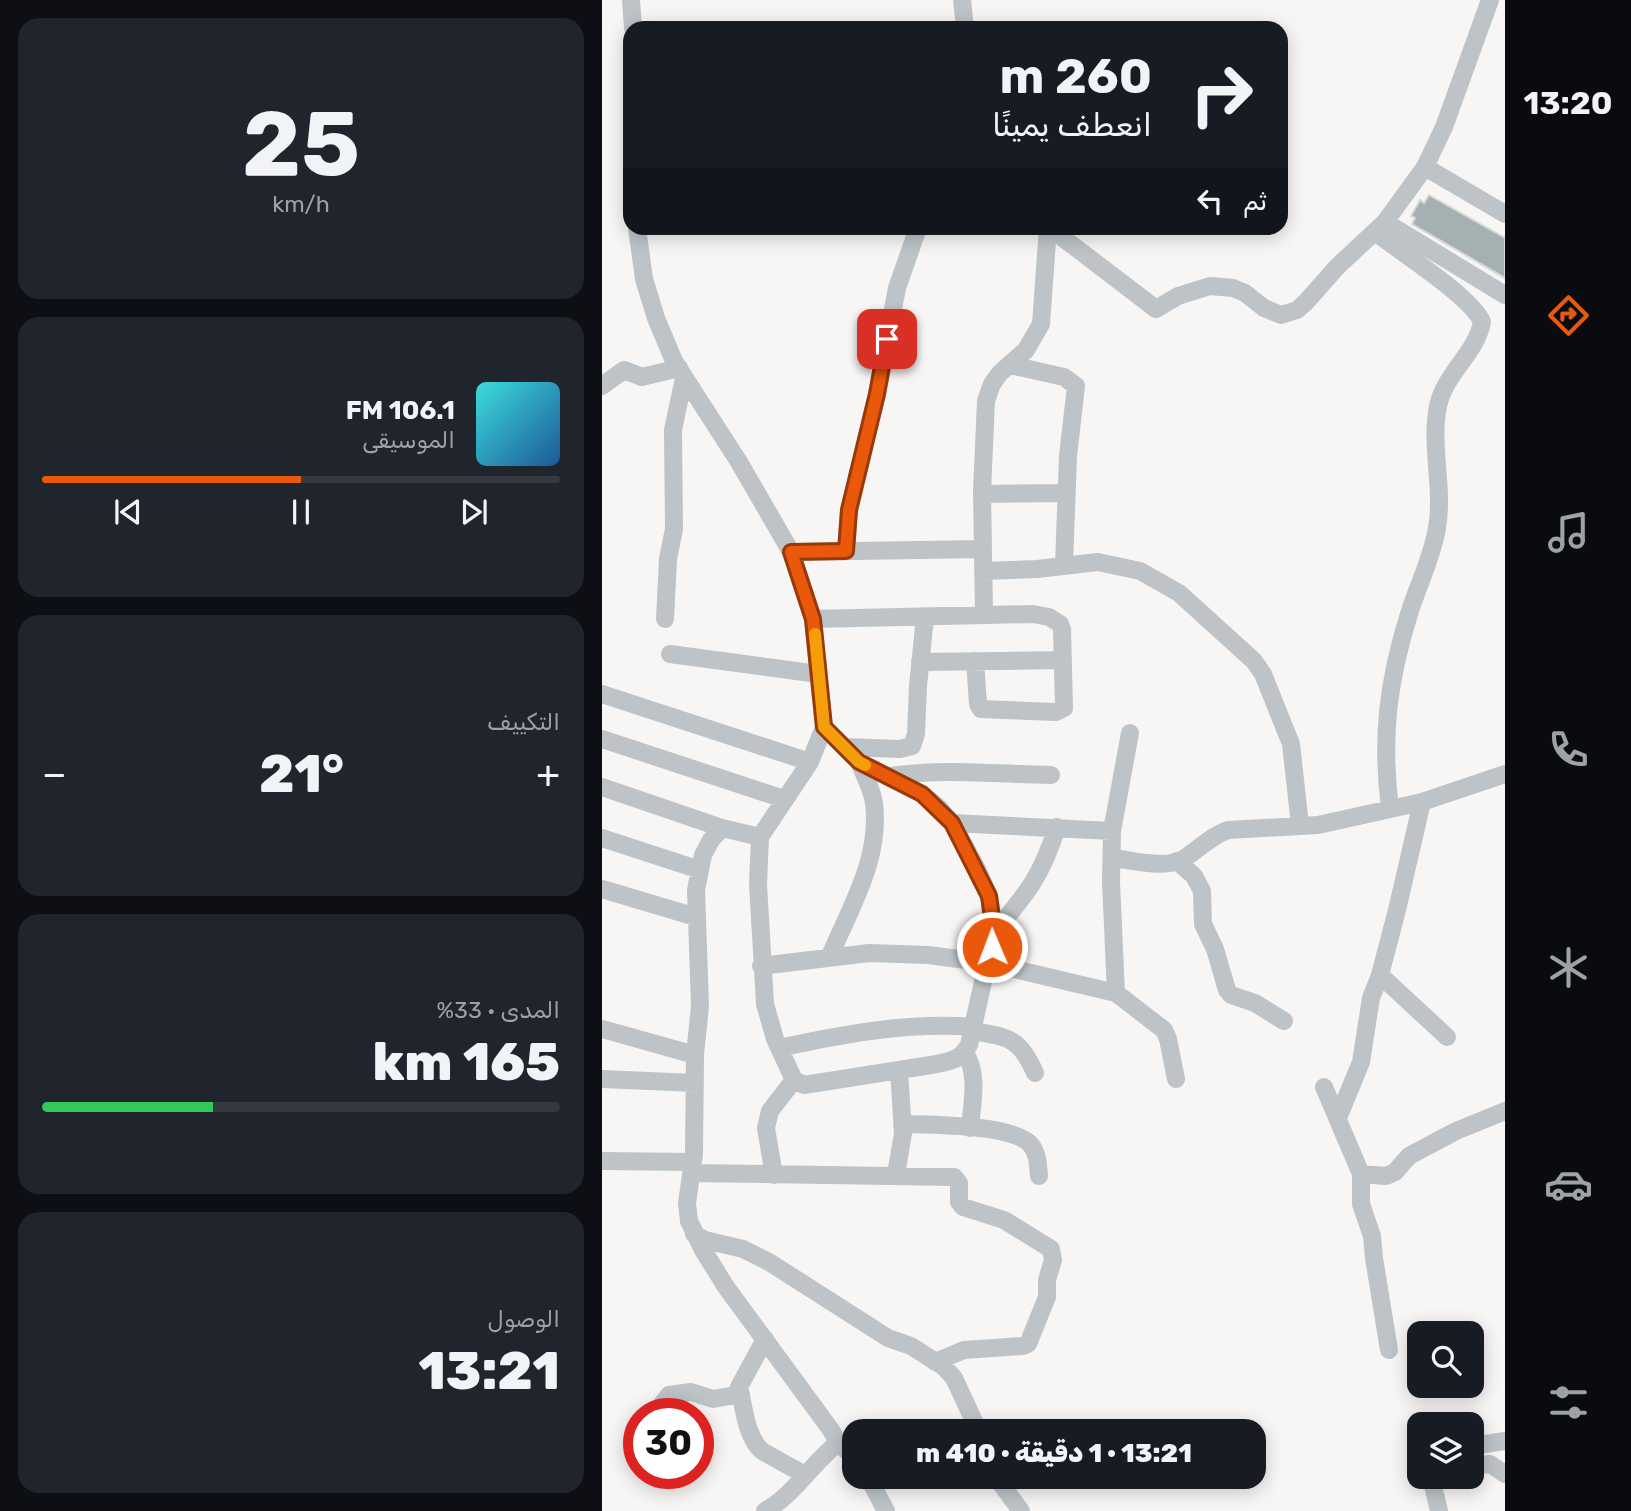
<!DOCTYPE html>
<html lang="ar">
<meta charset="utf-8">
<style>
:root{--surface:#171b24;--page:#20242c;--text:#f1f3f6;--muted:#9ea1a6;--line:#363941;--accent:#ea580c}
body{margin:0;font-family:Rubik,Vazirmatn,sans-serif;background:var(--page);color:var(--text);direction:rtl;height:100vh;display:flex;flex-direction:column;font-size:26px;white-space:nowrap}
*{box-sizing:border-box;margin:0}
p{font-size:23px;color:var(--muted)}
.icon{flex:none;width:38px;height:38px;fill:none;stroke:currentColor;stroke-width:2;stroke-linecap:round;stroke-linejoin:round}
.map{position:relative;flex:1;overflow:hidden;direction:ltr}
.panel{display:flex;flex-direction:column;gap:18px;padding:18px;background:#0d0f14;width:602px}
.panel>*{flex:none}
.guide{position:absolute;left:21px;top:21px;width:665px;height:214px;border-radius:21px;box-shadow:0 4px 18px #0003;direction:rtl;background:#171b24;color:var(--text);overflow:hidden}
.fabs{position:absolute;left:805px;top:1321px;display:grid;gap:14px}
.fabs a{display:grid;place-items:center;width:77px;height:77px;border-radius:14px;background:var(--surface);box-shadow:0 4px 18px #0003;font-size:35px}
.speed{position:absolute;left:21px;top:1398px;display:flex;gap:14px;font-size:35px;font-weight:700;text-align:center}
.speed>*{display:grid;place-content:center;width:91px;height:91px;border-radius:50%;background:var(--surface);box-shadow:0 4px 18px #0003;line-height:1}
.speed .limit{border:10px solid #d22;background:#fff;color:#111}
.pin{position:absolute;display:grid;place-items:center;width:60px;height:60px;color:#fff;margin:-30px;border-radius:14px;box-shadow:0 4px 10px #0006}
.me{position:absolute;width:77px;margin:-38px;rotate:359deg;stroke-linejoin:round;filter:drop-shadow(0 0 5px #0008)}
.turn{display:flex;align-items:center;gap:24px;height:147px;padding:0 21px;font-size:32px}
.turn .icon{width:91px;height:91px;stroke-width:2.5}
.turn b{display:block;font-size:49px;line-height:60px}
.then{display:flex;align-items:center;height:66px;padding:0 21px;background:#0003;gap:14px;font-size:26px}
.big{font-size:52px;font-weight:800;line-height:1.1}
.panel .card{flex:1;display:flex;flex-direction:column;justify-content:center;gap:10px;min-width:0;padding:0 24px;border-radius:21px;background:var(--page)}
.panel .dial{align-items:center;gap:0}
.dial b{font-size:91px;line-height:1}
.song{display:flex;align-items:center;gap:21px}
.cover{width:84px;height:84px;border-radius:10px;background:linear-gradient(135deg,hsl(180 70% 55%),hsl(210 70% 35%))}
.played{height:7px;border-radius:4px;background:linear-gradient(90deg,var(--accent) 50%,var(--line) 50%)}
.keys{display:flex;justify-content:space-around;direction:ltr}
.heat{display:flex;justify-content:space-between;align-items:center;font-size:38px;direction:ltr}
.charge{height:10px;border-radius:5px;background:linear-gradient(90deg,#34c759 33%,var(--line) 0)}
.trip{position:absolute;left:240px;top:1419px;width:424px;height:70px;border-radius:21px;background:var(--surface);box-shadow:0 4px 18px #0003;font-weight:800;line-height:70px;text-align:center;direction:rtl}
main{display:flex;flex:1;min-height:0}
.tabs{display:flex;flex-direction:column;width:126px;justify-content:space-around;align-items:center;background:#090b0e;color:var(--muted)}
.tabs .icon{width:49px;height:49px}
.tabs .current{color:var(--accent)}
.tabs b{font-size:32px;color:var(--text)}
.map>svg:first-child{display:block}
.building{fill:#a5b0b3;stroke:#d8d8d6;stroke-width:2}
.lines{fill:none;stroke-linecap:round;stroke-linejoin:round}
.minor{stroke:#bdc3c6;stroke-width:18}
.route-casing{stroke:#983908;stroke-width:18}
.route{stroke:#ea580c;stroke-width:12}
.slow{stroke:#f59e0b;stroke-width:12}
</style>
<main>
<nav class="tabs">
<b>13:20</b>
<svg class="icon current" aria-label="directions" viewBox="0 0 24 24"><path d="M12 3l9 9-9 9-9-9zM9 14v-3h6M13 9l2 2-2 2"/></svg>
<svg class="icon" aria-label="music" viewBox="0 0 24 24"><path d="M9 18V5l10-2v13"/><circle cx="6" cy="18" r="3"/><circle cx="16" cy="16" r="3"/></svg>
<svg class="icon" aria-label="phone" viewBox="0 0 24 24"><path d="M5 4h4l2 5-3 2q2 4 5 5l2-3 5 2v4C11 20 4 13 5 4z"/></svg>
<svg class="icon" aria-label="climate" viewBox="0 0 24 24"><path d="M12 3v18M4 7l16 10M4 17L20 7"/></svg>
<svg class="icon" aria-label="car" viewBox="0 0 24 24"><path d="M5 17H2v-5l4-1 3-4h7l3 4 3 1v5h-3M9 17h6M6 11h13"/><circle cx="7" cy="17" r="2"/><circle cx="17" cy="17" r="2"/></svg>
<svg class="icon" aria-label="filters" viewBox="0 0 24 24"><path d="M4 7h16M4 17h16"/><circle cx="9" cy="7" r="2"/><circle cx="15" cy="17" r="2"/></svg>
</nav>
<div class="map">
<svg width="903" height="1511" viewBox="0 0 903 1511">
<rect width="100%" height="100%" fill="#f7f6f4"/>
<path class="building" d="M 827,195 L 903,238 L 903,278 L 810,224 L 813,218 L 809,216 L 818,200 L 822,203 Z"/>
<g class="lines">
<path class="minor" d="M 29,0 L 31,28
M 360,0 L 363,28
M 823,167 L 903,214
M 783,222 L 903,295
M 35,228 L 42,279 L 54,318 L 72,361 L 137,462 L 189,552 L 211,619 L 222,727 L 208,762 L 158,837 L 156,884 L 163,1004 L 173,1039 L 192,1080 L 202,1085 L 335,1064 C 350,1061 359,1059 367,1045 L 392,932 L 387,896 L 375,869 L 350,823 L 336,807 L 320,794 L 257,762 L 222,727
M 448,228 L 554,309 L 576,296 L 608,286 L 631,288 L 643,293 L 662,308 L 679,315 L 695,310 L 704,302 L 735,267 L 783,222 L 823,167 L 842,127 L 888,0
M 773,232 C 797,251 870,297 880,322 C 874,354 843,373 836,406 C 828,446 842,488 835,528 C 830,558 816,585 807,614 C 786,681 779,738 788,808
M 408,365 L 462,377 L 474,386 L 466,456 L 462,565
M 0,386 L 22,370 L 40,377 L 77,368
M 380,494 L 464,493
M 244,551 L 247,510 L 275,394 L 295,288 L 316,228
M 189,552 L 381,549
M 382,571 L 435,569 L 496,562 L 538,571 L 577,593 L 652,661 L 661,674 L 689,744 L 698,825
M 382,615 L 380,491 L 384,401 L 390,384 L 398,373 L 424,350 L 439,324 L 446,228
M 63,619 L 66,559 L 72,529 L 71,430 L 82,378
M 211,619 L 431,614 L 447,617 L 458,624 L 460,629 L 462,708 L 454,712 L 379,709 L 376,704 L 373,661
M 68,654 L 216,674
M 318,662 L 461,660
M 0,694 L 208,762
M 0,739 L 182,799
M 243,747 L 298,749 L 310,746 L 314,734 L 316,686 L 323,617
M 288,776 C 341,768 395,774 449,775
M 0,787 L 120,828 L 158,837
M 350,823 L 510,831
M 120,828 L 109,840 L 101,855 L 94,890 L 98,1006 L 93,1055 L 92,1154 L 85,1203 L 87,1221 L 101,1250 L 124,1287 L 229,1430 L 236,1443 L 252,1457
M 0,838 L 98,870
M 510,858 C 531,860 564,870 583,858 C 598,848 609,836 626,830 L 716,825 L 820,802 L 903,774
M 575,861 L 592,876 L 600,891 L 601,924 L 613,949 L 625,990 L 629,995 L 653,1003 L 682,1021
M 0,889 L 94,917
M 392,932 C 425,894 440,875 455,827
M 227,958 C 248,908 279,859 272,803 C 270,789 262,774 257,762
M 159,966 L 267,953 L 326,955 L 387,963 L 514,993 L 562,1030 L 566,1039 L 574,1079
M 778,975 L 845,1037
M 514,993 L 509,882 L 510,831 L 528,733
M 0,1029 L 93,1055
M 371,1031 C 406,1037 418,1038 433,1073
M 177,1048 C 242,1034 306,1022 372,1027
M 363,1053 C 377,1074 370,1103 368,1128
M 0,1079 L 93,1083
M 722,1087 L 759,1174
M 736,1118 L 759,1062 L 769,998 L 778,975 L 795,910 L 820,802
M 300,1124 C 327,1125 412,1124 429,1145 C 436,1154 436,1165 437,1176
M 0,1161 L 91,1162
M 90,1173 L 352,1177 L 357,1183 L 357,1202 L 361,1207 L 402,1220 L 449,1249 L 451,1260 L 445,1280 L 445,1297 L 426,1344 L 421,1346 L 362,1350 L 333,1362
M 172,1175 L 164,1128 L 168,1111 L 192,1080
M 294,1175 L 301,1133 L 297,1070
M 92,1234 L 103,1240 L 141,1249 L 167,1262 L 286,1338 L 309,1346 L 342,1367 L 352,1378 L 377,1432
M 163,1339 L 137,1387 C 142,1407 144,1437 160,1451 L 203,1475
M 787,1350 L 772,1258 L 770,1236 L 759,1204 L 759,1174 L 784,1176 L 793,1172 L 807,1156 L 854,1131 L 903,1111
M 60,1414 L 60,1404 L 67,1395 L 89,1392 L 111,1399 L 139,1394
M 870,1446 L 903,1441
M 870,1466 L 888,1464 L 903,1474
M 67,1474 L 68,1477
M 266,1477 L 284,1511
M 394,1477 L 419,1511
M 829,1477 L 837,1511
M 163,1511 C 193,1494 210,1463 236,1443"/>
</g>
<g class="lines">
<g class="route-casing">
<path id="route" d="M 285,339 L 275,394 L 247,510 L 244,551 L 189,552 L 211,619 L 222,727 L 257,762 L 320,794 L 350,823 L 387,896 L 392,932 L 390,947"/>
</g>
<use href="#route" class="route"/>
<path class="slow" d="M 213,634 L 222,727 L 257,762 L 263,765"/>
</g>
</svg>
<div class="fabs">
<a><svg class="icon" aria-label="search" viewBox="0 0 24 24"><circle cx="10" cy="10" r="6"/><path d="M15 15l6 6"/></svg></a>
<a><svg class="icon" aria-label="layers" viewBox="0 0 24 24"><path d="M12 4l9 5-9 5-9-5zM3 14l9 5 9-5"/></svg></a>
</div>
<div class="speed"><div class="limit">30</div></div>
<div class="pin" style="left:285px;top:339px;background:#d93025"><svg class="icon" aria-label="arrive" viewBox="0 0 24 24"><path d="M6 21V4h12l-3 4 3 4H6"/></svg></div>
<svg class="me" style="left:390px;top:947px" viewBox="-20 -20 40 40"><circle r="17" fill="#ea580c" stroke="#fff" stroke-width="3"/><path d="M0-11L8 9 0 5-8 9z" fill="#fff"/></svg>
<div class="trip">13:21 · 1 دقيقة · 410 m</div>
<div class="guide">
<div class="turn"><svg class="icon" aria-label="right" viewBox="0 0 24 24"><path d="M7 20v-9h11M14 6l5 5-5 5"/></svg><div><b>260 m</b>انعطف يمينًا</div></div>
<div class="then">ثم<svg class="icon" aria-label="left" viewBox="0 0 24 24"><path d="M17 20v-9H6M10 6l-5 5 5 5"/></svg></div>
</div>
</div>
<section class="panel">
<div class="card dial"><b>25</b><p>km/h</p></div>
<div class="card">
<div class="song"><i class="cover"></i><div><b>106.1 FM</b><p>الموسيقى</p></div></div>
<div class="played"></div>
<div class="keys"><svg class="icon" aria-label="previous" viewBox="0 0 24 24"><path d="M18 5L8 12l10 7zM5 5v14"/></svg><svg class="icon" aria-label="pause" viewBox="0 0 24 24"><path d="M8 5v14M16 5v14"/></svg><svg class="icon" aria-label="next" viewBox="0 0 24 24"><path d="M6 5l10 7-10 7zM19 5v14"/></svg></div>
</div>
<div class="card"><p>التكييف</p>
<div class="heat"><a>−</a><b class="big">21°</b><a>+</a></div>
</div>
<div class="card"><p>المدى · 33%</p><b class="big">165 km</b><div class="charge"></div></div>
<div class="card"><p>الوصول</p><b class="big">13:21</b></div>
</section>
</main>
